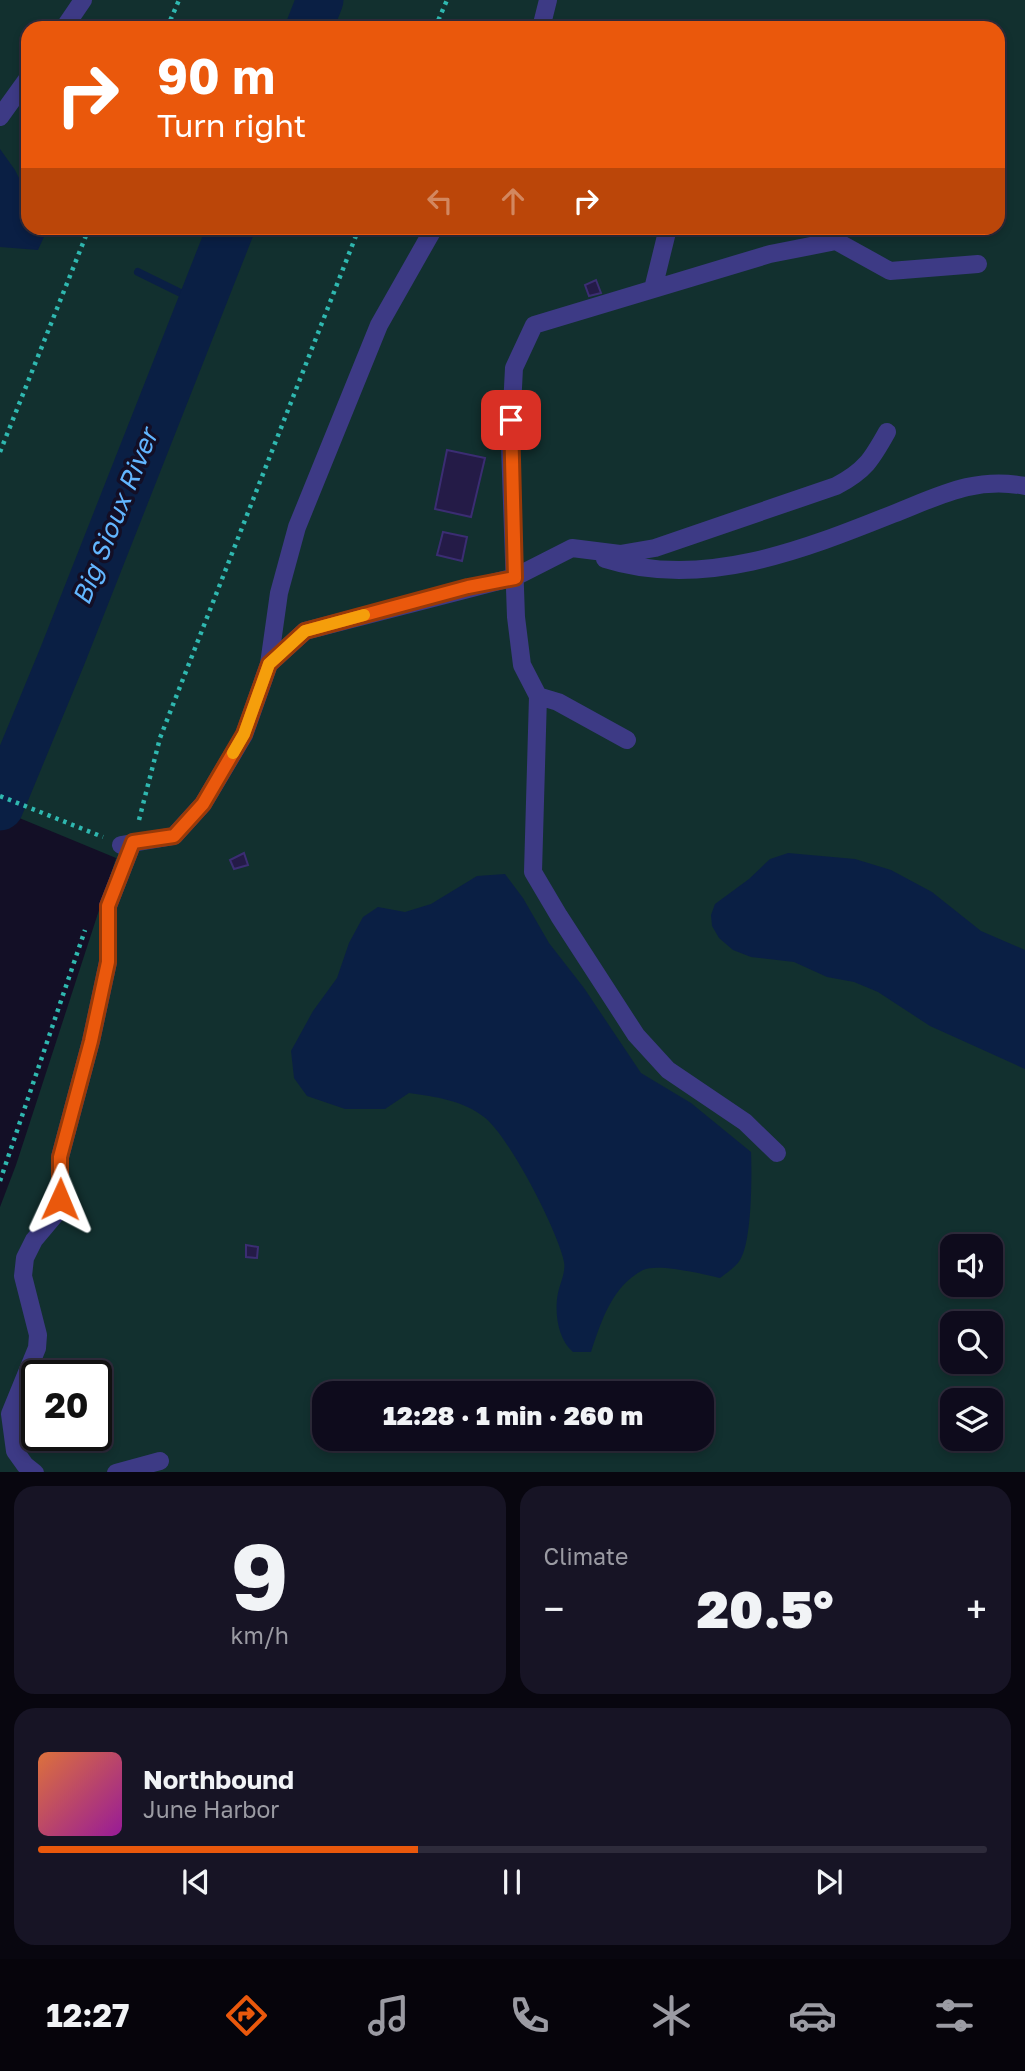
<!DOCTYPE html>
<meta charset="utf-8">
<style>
:root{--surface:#0e0b1c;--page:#171425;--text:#f1f3f6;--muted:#9b9ba3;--line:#2e2b3b;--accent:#ea580c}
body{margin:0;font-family:"Golos Text",sans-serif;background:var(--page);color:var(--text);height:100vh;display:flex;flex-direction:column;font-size:26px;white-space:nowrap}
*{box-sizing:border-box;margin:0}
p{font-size:23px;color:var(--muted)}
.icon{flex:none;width:38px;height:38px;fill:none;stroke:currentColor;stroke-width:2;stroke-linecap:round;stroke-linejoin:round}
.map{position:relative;height:1472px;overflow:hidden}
.side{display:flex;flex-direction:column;gap:14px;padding:14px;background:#08060f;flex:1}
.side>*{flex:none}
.banner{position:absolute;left:21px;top:21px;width:984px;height:214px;border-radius:21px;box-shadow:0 4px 10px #0003,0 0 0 2px var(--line);background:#ea580c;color:#fff;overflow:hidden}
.fabs{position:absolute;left:940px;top:1234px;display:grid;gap:14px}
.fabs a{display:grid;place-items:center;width:63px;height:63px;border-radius:14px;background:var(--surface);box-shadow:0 4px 10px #0003,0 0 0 2px var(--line);font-size:35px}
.speed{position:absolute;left:21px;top:1360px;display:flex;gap:14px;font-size:35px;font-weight:700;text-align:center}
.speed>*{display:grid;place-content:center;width:91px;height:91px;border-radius:50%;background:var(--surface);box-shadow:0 4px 10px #0003,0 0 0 2px var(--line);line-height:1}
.speed .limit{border:4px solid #111;border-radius:10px;background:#fff;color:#111}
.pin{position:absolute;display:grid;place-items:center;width:60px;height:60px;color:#fff;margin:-30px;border-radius:14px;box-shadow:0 4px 10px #0006}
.me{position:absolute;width:77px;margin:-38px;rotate:1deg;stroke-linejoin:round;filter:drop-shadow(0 0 5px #0008)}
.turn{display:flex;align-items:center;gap:24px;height:147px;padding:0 21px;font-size:32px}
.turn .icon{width:91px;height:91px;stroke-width:2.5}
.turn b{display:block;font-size:49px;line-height:60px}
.lanes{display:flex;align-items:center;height:66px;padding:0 21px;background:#0003;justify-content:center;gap:35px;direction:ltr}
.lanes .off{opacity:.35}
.big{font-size:52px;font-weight:800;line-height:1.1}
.side .card{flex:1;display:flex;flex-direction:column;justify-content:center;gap:10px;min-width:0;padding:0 24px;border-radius:21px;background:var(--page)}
.side .dial{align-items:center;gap:0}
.dial b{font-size:91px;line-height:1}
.song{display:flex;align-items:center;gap:21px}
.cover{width:84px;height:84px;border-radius:10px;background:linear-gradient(135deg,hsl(20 70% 55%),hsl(300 70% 35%))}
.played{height:7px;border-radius:4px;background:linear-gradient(90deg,var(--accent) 40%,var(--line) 40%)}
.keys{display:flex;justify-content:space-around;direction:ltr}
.heat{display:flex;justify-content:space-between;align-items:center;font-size:38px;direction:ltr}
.side .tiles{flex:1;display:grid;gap:14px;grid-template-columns:1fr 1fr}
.card:last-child{grid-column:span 2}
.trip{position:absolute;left:312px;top:1381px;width:402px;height:70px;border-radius:21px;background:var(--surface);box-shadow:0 4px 10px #0003,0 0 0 2px var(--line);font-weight:800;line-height:70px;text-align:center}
.dock{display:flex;height:112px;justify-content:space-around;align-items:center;background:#06040b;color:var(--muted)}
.dock .icon{width:49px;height:49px}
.dock .selected{color:var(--accent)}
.dock b{font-size:32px;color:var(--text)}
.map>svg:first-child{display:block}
.green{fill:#12302f;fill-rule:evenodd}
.water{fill:#0a1f44}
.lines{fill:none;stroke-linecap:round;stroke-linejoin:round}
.stream{stroke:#0a1f44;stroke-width:8}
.river{stroke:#0a1f44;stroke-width:47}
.building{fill:#241b47;stroke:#3b2d73;stroke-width:2}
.path{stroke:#2fb8b0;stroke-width:4.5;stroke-dasharray:3.5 5;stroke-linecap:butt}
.minor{stroke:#3d3a85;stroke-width:18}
.route-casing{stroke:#983908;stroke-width:18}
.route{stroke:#ea580c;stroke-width:12}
.slow{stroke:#f59e0b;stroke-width:12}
.labels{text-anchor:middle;stroke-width:7;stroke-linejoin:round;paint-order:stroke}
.water-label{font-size:26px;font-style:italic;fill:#62b6ff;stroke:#130f26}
</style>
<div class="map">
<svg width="1025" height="1473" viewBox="0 0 1025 1473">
<rect width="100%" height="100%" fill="#130f26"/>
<path class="green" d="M 0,0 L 1025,0 L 1025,1472 L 0,1472 L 0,1207 L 16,1165 L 116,858 L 0,810 ZM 28,28 L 998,28 L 998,228 L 28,228 ZM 952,1246 L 990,1246 L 990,1284 L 952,1284 ZM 952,1323 L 990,1323 L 990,1362 L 952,1362 ZM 37,1376 L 96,1376 L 96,1435 L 37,1435 ZM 324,1393 L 702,1393 L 702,1438 L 324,1438 ZM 952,1400 L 990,1400 L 990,1438 L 952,1438 Z"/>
<path class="water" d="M 0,149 L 15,170 L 28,196 L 28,228 L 48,228 L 38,250 L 0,247 Z
M 788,853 L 855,859 L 891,870 L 932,892 L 981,931 L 1025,950 L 1025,1069 L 930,1026 L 878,992 L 854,982 L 827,977 L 794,962 L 751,957 L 733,950 L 719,938 L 712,926 L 711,915 L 715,904 L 749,879 L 770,859 Z
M 505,874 L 523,898 L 549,943 L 584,988 L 641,1073 L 691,1103 L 751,1152 C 752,1175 752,1242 740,1260 C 736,1267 726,1273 720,1278 C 703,1274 658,1263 643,1270 C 612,1286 601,1322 591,1352 L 573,1352 C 558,1340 554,1312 558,1293 C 560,1284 566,1271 564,1262 C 558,1231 509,1136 484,1117 C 462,1100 436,1097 409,1093 L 385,1109 L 345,1109 L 307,1096 L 294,1078 L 291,1051 L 313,1011 L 337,978 L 349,943 L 363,917 L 378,907 L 405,912 L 431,904 L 477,876 Z"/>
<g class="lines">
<path class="stream" d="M 138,272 L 201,303"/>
<path class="river" d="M 309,28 L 320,0
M 0,807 L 62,657 L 231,228"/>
</g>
<path class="building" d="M 596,280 L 601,293 L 589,296 L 585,285 Z
M 447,450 L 485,458 L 471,517 L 435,509 Z
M 443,532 L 467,537 L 462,561 L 437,555 Z
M 244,853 L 248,865 L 234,869 L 230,860 Z
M 246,1245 L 258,1247 L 257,1258 L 246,1257 Z"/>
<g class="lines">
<path class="path" d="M 167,28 L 179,0
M 435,28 L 447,0
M 0,452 L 89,228
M 0,796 L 103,837
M 139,820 L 160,738 L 359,228
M 0,1181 L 85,930"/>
<path class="minor" d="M 64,28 L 83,0
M 541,28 L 548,0
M 0,117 L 28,78
M 653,289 L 668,228
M 605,559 C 702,590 803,550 893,514 C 939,496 975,476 1025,486
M 269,664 L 279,593 L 297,527 L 379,325 L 434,228
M 538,696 L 558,702 L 627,740
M 121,845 L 174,836 L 203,804 L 244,735 L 269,664 L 305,631 L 515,577 L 572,548 L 620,554 L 655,548 L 836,486 C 865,471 872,459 887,432
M 777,1153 L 745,1122 L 668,1070 L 636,1035 L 559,916 L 533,872 L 538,696 L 522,665 L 516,617 L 510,446 L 514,368 L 534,325 L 770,254 L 836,241 L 890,271 L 978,264
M 35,1473 L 25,1465 L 15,1451 L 10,1414 L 37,1348 L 38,1335 L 23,1276 L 25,1258 L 34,1240 L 55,1215 L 60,1199 L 60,1157 L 91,1041 L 108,962 L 108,906 L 133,842
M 116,1473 L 160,1461"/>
</g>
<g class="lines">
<g class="route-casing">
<path id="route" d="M 60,1199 L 60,1157 L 91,1041 L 108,962 L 108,906 L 133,842 L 174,836 L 203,804 L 244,734 L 269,664 L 305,631 L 468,587 L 515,578 L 511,420"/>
</g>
<use href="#route" class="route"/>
<path class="slow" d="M 233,753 L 244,734 L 269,664 L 305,631 L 364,615"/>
</g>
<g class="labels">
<g class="water-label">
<text transform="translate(115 517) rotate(-68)" y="9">Big Sioux River</text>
</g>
</g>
</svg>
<div class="fabs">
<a><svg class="icon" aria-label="sound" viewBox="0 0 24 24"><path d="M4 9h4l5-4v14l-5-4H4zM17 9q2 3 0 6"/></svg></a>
<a><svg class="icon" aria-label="search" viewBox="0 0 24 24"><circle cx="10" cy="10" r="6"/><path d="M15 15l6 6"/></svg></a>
<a><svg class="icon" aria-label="layers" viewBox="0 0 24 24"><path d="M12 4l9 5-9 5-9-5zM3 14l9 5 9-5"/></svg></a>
</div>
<div class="speed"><div class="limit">20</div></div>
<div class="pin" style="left:511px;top:420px;background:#d93025"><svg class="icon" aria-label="arrive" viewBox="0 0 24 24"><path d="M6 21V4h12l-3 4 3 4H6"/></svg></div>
<svg class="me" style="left:60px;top:1199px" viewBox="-20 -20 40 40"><path d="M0-17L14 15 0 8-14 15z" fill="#ea580c" stroke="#fff" stroke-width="4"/></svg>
<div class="trip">12:28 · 1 min · 260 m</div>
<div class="banner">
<div class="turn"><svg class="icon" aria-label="right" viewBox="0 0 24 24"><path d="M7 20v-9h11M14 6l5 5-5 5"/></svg><div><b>90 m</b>Turn right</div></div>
<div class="lanes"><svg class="icon off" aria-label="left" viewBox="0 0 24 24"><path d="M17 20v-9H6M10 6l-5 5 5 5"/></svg><svg class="icon off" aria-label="ahead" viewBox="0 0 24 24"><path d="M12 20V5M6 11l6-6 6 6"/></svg><svg class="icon" aria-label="right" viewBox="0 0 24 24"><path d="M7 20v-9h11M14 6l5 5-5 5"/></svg></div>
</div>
</div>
<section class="side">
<div class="tiles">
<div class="card dial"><b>9</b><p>km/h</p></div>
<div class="card"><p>Climate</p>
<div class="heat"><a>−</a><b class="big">20.5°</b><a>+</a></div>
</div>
<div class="card">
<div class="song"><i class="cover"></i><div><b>Northbound</b><p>June Harbor</p></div></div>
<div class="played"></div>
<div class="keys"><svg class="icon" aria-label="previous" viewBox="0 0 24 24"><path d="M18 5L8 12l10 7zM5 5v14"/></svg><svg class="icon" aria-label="pause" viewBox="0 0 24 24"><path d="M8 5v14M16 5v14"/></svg><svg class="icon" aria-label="next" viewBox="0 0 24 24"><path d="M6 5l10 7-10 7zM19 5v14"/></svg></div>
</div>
</div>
</section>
<nav class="dock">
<b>12:27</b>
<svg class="icon selected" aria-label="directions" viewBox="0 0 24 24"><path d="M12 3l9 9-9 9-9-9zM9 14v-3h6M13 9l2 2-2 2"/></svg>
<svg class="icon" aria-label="music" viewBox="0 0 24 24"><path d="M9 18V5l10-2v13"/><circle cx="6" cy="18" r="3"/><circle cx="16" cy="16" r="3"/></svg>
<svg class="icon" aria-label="phone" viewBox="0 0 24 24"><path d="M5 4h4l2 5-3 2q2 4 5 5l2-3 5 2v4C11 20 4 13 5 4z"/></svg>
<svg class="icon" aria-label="climate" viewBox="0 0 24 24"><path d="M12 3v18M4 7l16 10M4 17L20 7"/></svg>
<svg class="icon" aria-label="car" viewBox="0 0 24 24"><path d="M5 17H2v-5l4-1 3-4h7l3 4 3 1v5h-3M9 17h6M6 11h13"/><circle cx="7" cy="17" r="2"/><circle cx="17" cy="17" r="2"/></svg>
<svg class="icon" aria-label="filters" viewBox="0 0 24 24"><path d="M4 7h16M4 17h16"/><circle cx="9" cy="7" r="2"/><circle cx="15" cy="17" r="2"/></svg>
</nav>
